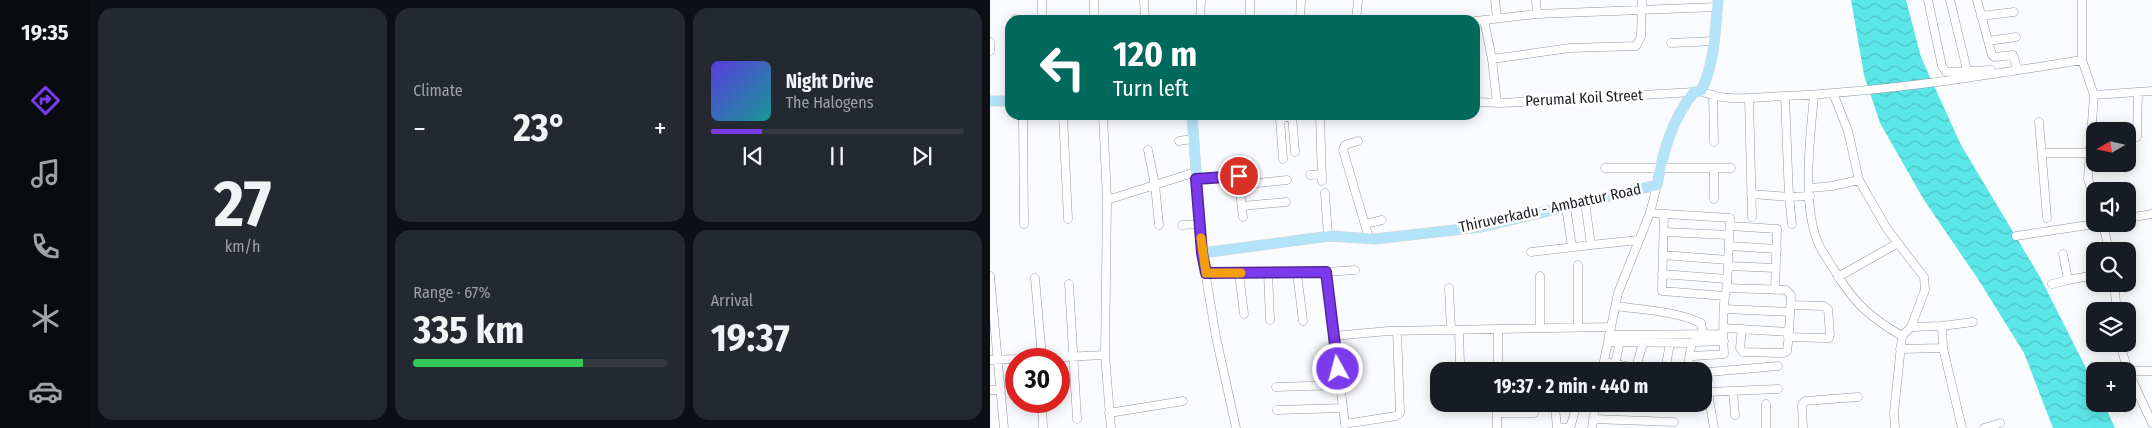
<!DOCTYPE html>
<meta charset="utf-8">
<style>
:root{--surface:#171b24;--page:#242831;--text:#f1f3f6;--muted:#9ea1a6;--line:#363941;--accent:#7c3aed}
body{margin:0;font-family:"Fira Sans Condensed",sans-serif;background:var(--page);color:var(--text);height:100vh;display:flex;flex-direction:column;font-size:19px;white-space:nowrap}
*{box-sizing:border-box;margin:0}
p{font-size:16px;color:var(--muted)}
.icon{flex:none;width:28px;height:28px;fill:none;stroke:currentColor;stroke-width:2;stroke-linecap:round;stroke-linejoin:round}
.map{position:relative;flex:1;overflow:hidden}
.panel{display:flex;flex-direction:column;gap:8px;padding:8px;background:#0d0f14;width:900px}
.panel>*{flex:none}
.banner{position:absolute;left:15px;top:15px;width:475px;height:105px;border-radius:15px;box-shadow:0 2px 12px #0003;background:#00695c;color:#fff;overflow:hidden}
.needle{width:32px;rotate:261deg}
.buttons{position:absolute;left:1096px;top:122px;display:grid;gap:10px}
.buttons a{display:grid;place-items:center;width:50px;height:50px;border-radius:10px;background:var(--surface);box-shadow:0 2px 12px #0003;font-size:25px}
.speed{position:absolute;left:15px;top:348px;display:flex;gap:10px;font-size:25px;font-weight:700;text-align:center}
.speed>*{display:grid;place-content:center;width:65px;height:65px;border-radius:50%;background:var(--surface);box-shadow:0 2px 12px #0003;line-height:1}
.speed .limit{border:8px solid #d22;background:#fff;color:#111}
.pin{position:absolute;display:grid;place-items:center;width:42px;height:42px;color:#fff;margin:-21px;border:2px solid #fff;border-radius:50%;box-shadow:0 1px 5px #0007}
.me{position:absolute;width:55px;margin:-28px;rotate:353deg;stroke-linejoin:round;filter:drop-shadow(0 0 4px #0008)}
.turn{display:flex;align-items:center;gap:18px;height:105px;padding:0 25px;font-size:22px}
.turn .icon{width:65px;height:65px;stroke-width:2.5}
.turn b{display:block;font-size:35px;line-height:42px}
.big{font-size:38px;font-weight:700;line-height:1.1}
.panel .card{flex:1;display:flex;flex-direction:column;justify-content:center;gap:8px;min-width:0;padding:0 18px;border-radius:15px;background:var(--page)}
.panel .dial{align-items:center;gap:0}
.dial b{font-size:65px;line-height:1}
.song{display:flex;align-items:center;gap:15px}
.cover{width:60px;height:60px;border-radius:8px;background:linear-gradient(135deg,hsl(250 70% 55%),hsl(180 70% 35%))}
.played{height:5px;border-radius:2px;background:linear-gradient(90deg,var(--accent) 20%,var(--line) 20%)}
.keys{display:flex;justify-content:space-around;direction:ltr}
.heat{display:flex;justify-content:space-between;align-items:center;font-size:28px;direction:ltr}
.charge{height:8px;border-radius:4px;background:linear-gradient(90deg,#34c759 67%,var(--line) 0)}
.panel .tiles{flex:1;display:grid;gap:8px;grid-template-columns:repeat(3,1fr)}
.card:first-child{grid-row:span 2}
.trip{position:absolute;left:440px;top:362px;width:282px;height:50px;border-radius:15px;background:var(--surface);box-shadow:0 2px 12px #0003;font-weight:700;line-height:50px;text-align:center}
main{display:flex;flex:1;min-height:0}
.dock{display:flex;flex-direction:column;width:90px;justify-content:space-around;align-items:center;background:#090b0e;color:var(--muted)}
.dock .icon{width:35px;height:35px}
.dock .current{color:var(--accent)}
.dock b{font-size:22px;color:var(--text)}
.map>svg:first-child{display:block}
.water{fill:url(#water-waves)}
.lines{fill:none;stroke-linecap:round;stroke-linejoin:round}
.minor-casing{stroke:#9198a3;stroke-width:9}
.major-casing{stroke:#d6d6d7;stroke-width:11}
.minor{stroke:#fff;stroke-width:8}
.major{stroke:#b3e3f8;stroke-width:10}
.route-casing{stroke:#51269a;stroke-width:12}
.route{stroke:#7c3aed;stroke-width:9}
.slow{stroke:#f59e0b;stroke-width:9}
.labels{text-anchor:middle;stroke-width:5;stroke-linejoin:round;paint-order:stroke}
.street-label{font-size:15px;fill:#1b1d22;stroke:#fff}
</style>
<main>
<nav class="dock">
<b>19:35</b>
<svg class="icon current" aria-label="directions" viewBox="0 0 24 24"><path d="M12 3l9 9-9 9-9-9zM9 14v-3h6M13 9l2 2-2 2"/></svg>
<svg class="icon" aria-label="music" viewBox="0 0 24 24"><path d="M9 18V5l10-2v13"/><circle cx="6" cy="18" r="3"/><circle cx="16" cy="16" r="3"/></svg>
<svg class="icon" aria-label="phone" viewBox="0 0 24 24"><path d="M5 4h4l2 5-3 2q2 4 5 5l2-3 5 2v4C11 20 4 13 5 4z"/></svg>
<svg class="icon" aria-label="climate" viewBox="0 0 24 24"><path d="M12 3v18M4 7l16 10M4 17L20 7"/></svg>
<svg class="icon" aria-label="car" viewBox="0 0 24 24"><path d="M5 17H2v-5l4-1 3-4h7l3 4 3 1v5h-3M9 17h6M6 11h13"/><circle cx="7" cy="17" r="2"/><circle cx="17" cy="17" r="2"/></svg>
</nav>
<section class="panel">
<div class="tiles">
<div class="card dial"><b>27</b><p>km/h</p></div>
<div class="card"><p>Climate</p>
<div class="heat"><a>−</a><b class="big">23°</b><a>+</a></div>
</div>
<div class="card">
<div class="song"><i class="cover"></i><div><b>Night Drive</b><p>The Halogens</p></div></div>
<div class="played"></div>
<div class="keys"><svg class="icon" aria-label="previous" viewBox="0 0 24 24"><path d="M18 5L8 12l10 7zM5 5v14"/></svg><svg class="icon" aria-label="pause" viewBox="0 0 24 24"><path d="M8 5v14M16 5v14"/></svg><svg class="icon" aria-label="next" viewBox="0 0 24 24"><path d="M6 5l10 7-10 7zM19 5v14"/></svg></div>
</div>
<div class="card"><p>Range · 67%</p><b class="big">335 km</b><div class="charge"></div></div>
<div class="card"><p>Arrival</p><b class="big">19:37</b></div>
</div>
</section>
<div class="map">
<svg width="1162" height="428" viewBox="0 0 1162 428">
<defs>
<pattern id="water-waves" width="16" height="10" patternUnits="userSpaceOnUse" patternTransform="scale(1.25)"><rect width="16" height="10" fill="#5be6e8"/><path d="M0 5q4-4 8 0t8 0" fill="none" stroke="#4fc5c7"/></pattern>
</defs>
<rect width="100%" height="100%" fill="#fafbfe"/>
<path class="water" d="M 861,0 L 916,0 L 931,57 L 971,145 L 1050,277 L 1105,386 L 1105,404 L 1114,404 L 1125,428 L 1063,428 L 1034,353 L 988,279 L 934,200 L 890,123 L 874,75 Z"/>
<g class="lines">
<g class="minor-casing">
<path id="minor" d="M 52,0 L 52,20
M 154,0 L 155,20
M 505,0 L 507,18
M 546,0 L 547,14 L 727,7
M 938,0 L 952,66 L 956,72 L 1001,70
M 960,0 L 977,70
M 987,0 L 1002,55 L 1004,57 L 1023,55 L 1027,68
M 1092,0 L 1092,60 L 1104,95 L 1098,179 L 1105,200
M 991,16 L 1024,12
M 25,20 L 25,19
M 104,20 L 104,0
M 210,20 L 211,0
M 260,20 L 260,0
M 310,20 L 311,0
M 366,20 L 368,0
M 494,20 L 502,59 L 507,103
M 485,21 L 547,14
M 998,41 L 1026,37
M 0,42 L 0,51
M 681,43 L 724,41
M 502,59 L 580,48 L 646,46 L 651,37 L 652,0
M 711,91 C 735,103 768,97 794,96 C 893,92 993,76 1092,60
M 843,93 L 858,131 L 869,180 L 897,229 L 934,277 L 935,290 L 921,327 L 912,336
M 723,95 L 724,142
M 1104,95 L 1162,91
M 824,96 C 820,138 811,209 830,247 C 835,256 841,265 846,273 C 865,304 881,318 912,336 L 904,413 L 905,428
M 759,98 L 762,217
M 485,102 L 512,103 L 704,92
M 33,115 L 34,224
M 73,115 L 78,219
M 113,115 L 117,200
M 330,115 L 332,181
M 302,116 L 305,152
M 1049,122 L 1057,218
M 1147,137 L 1148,92
M 189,141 L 202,139
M 368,141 L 355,145 L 353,150 L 379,238
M 158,150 L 165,185 L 169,225
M 1052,153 L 1100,153
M 293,159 L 290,119 L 304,115
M 615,168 L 741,168
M 320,175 L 332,174
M 206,179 L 248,175 L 253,217
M 249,185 L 297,180
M 820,188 L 842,186 L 869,180
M 335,193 L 338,236
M 761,194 L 799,197 L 795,96
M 724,199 L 724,168
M 252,206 L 296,202
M 576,207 L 582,247
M 660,213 L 740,218 L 737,288
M 674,214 L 672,291 L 735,296
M 1138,218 L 1162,214
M 375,224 L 392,220
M 802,224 L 799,197 L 820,196
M 1113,224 L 1119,251
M 192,225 L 210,224
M 740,226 L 787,229 L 785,290
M 675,232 L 739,235
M 1026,236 L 1105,224
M 601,245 L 649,240
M 739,246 L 787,249
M 541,252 L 601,245 L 595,202
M 212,253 L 226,337 L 246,428
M 1073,254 L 1078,280 L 1105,275
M 673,255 L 738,260
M 588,265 L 588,327
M 738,266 L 786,268
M 336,272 L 365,270
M 216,273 L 336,272 L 355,424 L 406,416 L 410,413 L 407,331
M 249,273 L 254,314
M 278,273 L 280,320
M 307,273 L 313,321
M 672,274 L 737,279
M 0,276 L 14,428
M 550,276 L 550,327
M 848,277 L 908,243
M 45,278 L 52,358 L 115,355
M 79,284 L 87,419
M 1062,284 L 1078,280
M 1124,284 L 1127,311
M 459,288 L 461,330
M 626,306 C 654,310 685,311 711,323 L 713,334
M 735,309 L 800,312
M 952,326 L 953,348 L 972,428
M 921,327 L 952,326 L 983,322
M 508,329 L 508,371
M 752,329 L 750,348 L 753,352 L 794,353 L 797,351 L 799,334
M 469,330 L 470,364
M 619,335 L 733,334 C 734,320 732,301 737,288 L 796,290 L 801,295 L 799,332 L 734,328
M 344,336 L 398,331 L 621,327
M 798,337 L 835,338 L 839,338 L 840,334 L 838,309 L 834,306 L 801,305
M 618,342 L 699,343 L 701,347 L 697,371
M 704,342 L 734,341
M 1130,344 L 1138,371 L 1162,423
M 910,349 L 953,348
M 704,356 L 734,354 L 733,334
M 30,359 L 52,359
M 0,360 L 26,359
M 614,362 L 646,368
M 625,364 L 630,342
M 612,371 L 628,293 L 660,213 L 667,185
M 645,371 L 653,343
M 675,371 L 680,343
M 1138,371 L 1162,371
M 286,387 L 350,385
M 0,390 L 11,390
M 743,391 L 745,415
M 718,392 L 788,389
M 52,401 L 53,428
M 776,404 L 776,428
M 565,408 L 567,427 L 580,428 L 587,404
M 287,410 L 353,408
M 119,413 L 193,401
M 507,413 L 544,413
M 603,419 L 684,422
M 121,428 L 115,355 L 117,200 L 206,172
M 507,428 L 507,404
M 602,428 L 606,404
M 724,428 L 717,387 L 719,372 L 788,366
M 813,428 L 812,405 L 815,401 L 868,397
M 994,428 L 1010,423"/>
</g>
<g class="major-casing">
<path id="major" d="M 0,101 L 20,101
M 202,115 L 212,253 L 340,236 L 385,239 L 491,227 L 667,185 C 673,152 682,119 704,92 L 711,91 C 725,63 725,31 728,0"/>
</g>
<use href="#minor" class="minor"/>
<use href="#major" class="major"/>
</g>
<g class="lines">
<g class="route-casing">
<path id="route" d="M 249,176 L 206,179 L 212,253 L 216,273 L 336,272 L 348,369"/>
</g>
<use href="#route" class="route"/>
<path class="slow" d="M 211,238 L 216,273 L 251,273"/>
</g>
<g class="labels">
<g class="street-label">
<text transform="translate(594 98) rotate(-3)" y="5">Perumal Koil Street</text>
<text transform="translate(560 208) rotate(-12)" y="5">Thiruverkadu - Ambattur Road</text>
</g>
</g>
</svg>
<div class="buttons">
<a><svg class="needle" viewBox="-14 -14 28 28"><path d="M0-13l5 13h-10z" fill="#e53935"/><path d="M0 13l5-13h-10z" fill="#9ea1a6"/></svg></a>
<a><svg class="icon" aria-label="sound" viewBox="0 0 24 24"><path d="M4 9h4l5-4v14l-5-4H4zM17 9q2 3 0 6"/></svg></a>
<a><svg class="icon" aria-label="search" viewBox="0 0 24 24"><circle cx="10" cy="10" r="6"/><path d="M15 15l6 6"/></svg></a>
<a><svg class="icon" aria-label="layers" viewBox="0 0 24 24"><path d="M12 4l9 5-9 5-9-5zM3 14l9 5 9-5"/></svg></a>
<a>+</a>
</div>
<div class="speed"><div class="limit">30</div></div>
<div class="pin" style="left:249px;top:176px;background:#d93025"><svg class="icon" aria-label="arrive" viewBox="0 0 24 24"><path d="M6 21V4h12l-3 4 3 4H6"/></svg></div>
<svg class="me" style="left:348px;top:369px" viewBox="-20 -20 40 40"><circle r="17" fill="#7c3aed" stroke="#fff" stroke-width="3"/><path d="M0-11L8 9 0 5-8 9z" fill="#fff"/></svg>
<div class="trip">19:37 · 2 min · 440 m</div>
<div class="banner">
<div class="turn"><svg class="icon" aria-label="left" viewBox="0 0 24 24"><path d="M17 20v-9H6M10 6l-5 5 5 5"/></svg><div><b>120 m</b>Turn left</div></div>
</div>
</div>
</main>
